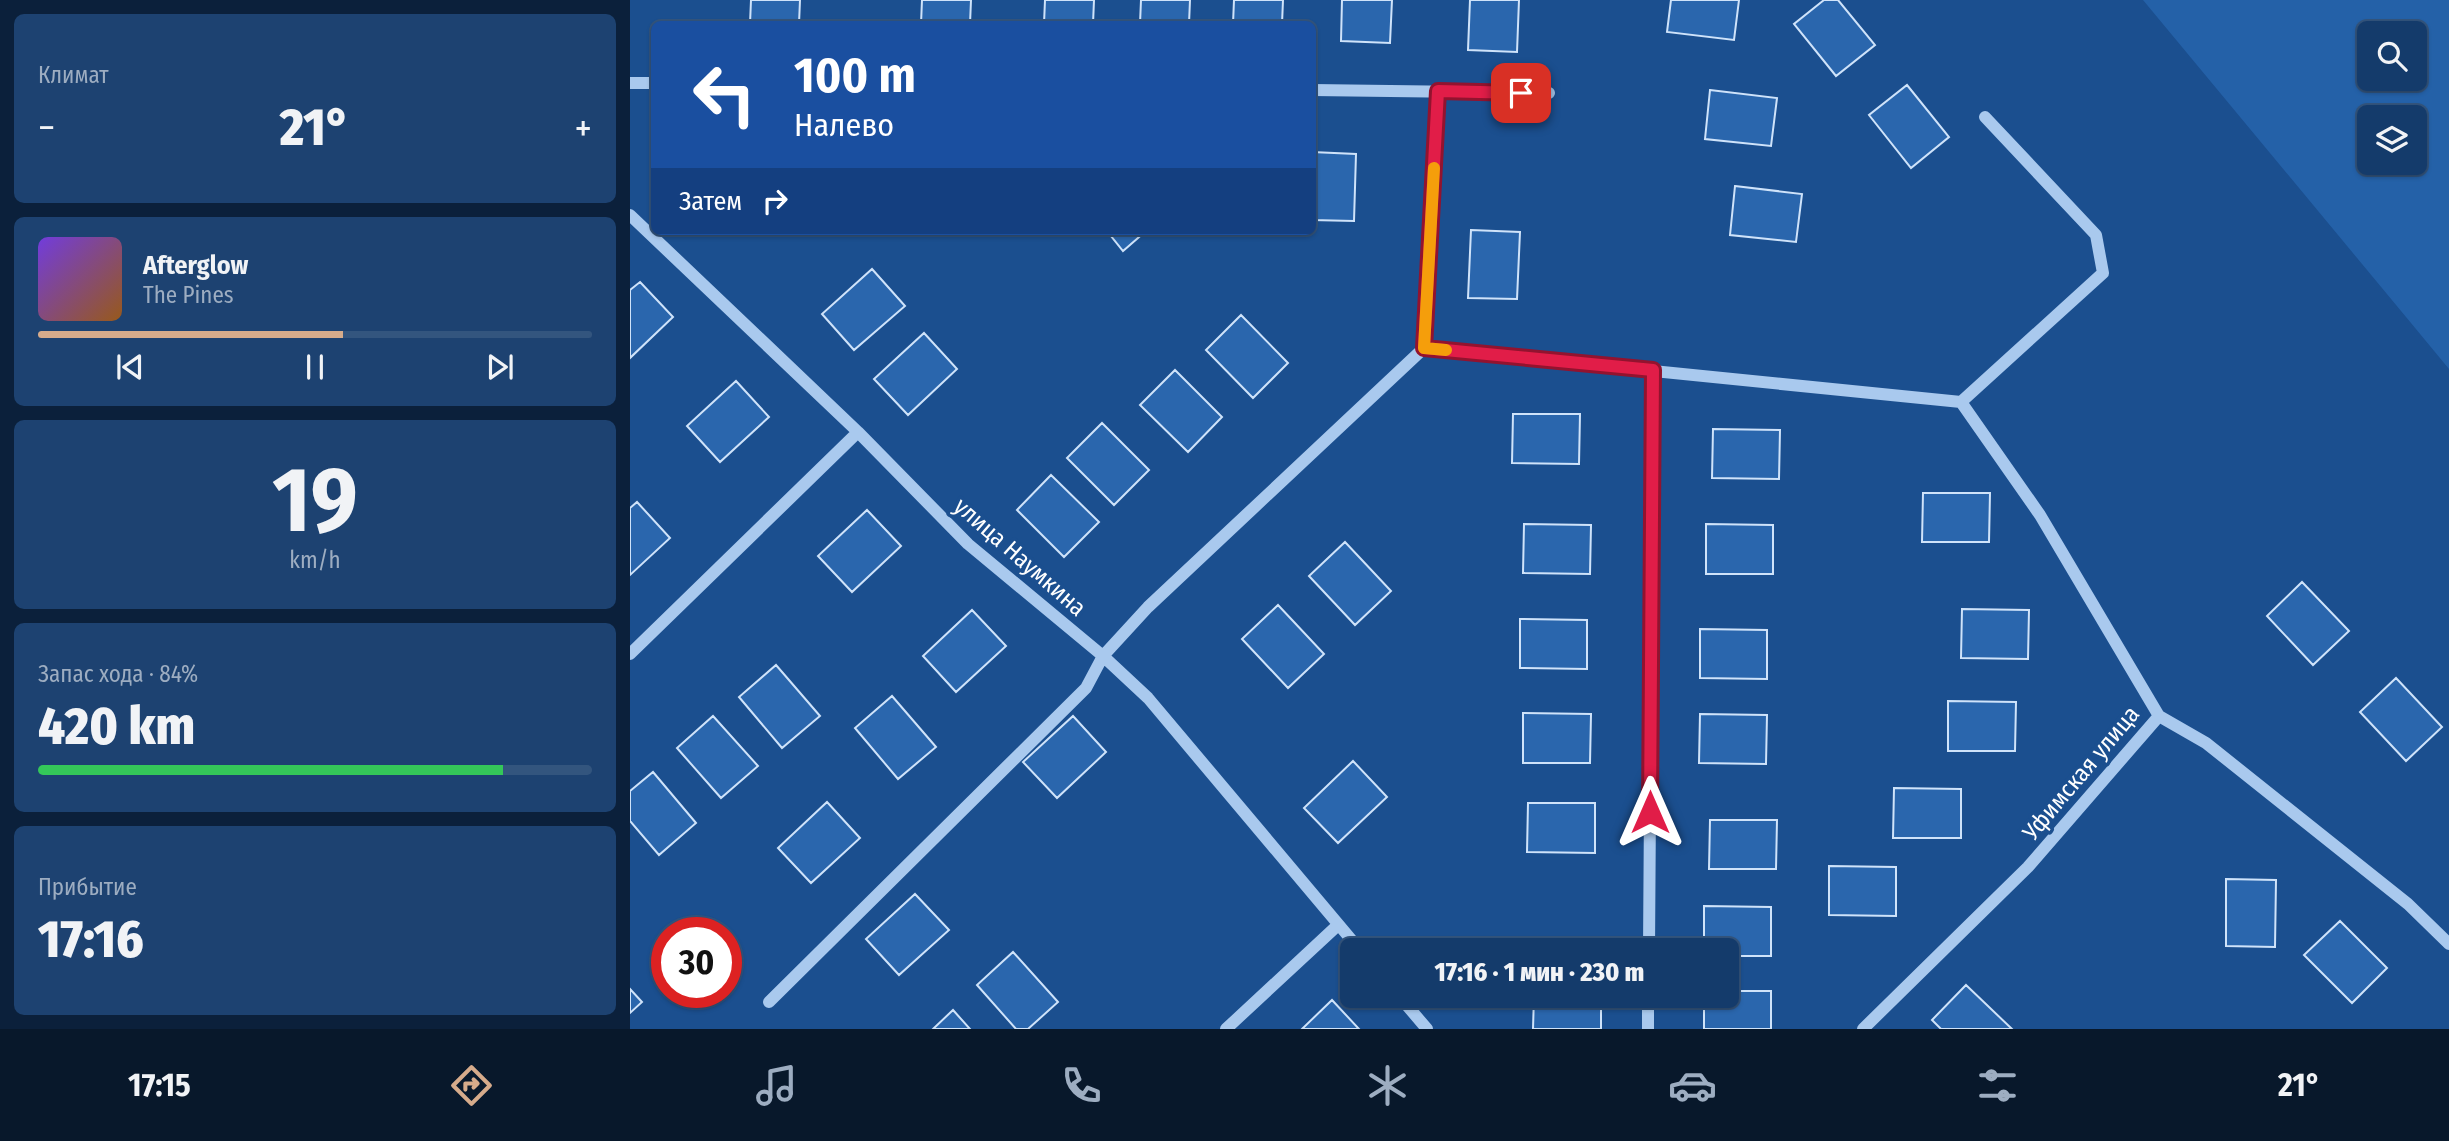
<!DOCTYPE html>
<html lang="ru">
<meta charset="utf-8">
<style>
:root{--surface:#143b6b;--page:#1d4271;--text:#f1f3f6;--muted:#9dadc1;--line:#33557e;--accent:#d6ab8b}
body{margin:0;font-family:"Fira Sans Condensed",sans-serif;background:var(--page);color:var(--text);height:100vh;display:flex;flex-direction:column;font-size:26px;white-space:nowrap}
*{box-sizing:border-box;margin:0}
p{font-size:23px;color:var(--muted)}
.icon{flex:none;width:38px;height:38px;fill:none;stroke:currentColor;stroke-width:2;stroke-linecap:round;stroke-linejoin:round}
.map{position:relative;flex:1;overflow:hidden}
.drawer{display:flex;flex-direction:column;gap:14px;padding:14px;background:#0b203b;width:630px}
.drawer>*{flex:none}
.guide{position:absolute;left:21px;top:21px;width:665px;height:214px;border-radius:10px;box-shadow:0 2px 5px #0004,0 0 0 2px var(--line);background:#1a4fa0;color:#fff;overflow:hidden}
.tools{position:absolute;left:1727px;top:21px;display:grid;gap:14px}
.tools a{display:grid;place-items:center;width:70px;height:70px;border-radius:10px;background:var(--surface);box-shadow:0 2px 5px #0004,0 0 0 2px var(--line);font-size:35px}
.speed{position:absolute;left:21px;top:917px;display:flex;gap:14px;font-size:35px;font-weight:700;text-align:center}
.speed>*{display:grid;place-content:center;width:91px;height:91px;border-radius:50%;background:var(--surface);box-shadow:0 2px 5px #0004,0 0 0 2px var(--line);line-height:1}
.speed .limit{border:10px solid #d22;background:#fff;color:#111}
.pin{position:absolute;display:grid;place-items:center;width:60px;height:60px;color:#fff;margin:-30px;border-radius:14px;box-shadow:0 4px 10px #0006}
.me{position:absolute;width:77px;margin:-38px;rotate:0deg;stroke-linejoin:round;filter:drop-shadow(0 0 5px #0008)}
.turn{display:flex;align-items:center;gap:24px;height:147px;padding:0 28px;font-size:32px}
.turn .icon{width:91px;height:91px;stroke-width:2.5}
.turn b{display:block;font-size:49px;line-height:60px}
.then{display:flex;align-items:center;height:66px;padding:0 28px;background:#0003;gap:14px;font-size:26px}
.big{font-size:52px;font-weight:800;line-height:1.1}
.drawer .card{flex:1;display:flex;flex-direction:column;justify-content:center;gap:10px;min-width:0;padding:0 24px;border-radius:10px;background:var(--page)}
.drawer .dial{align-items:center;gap:0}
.dial b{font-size:91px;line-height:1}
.song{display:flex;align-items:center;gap:21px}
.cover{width:84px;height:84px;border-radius:10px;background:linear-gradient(135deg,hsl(260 70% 55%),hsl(30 70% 35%))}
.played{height:7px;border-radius:4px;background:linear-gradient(90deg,var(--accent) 55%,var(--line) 55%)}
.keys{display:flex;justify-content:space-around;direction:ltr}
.heat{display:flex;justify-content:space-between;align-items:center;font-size:38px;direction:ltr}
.charge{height:10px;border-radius:5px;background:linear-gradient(90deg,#34c759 84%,var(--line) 0)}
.trip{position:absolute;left:710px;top:938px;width:399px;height:70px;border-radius:10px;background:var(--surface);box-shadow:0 2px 5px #0004,0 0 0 2px var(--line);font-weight:800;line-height:70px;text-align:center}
.tabs{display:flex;height:112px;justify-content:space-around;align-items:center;background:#08182b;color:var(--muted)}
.tabs .icon{width:49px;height:49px}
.tabs .active{color:var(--accent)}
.tabs b{font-size:32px;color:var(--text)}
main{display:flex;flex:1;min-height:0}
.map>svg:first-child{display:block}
.green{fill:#2461a8;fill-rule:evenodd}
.building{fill:#2a66ad;stroke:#cfe3fa;stroke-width:2}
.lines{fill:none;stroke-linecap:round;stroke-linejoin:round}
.minor{stroke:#a9c9ee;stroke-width:12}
.route-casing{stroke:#92132f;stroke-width:18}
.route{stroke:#e11d48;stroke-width:12}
.slow{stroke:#f59e0b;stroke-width:12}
.labels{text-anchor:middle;stroke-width:7;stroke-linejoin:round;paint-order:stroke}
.street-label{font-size:24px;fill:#fff;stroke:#1b4f8f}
</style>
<main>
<section class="drawer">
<div class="card"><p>Климат</p>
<div class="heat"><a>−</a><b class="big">21°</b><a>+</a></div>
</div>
<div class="card">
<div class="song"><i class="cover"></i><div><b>Afterglow</b><p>The Pines</p></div></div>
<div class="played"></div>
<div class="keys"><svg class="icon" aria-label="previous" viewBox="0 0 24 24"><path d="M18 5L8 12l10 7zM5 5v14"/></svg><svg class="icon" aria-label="pause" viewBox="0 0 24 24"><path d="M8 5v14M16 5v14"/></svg><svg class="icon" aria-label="next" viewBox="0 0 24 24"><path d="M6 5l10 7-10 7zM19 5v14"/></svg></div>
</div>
<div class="card dial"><b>19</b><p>km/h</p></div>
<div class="card"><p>Запас хода · 84%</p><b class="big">420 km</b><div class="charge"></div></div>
<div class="card"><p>Прибытие</p><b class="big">17:16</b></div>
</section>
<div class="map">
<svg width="1819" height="1029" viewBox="0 0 1819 1029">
<rect width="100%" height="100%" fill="#1b4f8f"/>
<path class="green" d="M 1513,0 L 1819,0 L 1819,369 L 1781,323 ZM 1740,33 L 1785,33 L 1785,79 L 1740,79 ZM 1740,117 L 1785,117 L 1785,163 L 1740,163 Z"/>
<path class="building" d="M 121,0 L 170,0 L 169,24 L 120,24 Z
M 292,0 L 341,0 L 340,24 L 291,24 Z
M 415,0 L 464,0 L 463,24 L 414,24 Z
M 511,0 L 560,0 L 559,24 L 510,24 Z
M 604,0 L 653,0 L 652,24 L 603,24 Z
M 712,0 L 762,0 L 760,43 L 711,41 Z
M 840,0 L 889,0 L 887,52 L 838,50 Z
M 1041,0 L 1109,0 L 1104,40 L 1037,32 Z
M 1194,0 L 1208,0 L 1245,45 L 1206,76 L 1164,24 Z
M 1277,85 L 1319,137 L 1281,168 L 1239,115 Z
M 1080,90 L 1147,98 L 1141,146 L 1075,139 Z
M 682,152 L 726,154 L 724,221 L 682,220 Z
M 1105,186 L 1172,194 L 1166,242 L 1100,235 Z
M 841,230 L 890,232 L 887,299 L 838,298 Z
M 268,231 L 317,231 L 317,235 Z
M 477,231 L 516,231 L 493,251 Z
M 242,269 L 275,306 L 224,350 L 192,314 Z
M 10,282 L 43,317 L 0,358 L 0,290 Z
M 611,315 L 658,363 L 623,398 L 576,350 Z
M 294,333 L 327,369 L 278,415 L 244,379 Z
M 545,370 L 592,417 L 558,452 L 510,405 Z
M 106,381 L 139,417 L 90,462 L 57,426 Z
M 883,414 L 950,414 L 949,464 L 882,463 Z
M 472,423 L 519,470 L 484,505 L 437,458 Z
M 1083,429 L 1150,430 L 1149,479 L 1082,478 Z
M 421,475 L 469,522 L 434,557 L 387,510 Z
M 1293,493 L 1360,493 L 1359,542 L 1292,542 Z
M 7,502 L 40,538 L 0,575 L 0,508 Z
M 237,510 L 271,546 L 222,592 L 188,556 Z
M 894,524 L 961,525 L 960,574 L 893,573 Z
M 1076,524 L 1143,525 L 1143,574 L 1076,574 Z
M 715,542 L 761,591 L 725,625 L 679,576 Z
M 1672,582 L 1719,631 L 1683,665 L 1637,616 Z
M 648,605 L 694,654 L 658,688 L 612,639 Z
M 1332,609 L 1399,610 L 1398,659 L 1331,658 Z
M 342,610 L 376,646 L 326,692 L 293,656 Z
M 890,619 L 957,620 L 957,669 L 890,668 Z
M 1070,629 L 1137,630 L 1137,679 L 1070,678 Z
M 146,665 L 190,716 L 152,748 L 109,697 Z
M 1766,678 L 1812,727 L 1776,761 L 1730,712 Z
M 262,696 L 306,747 L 268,779 L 225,728 Z
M 1318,701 L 1386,702 L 1385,751 L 1318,751 Z
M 893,713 L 961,714 L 960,763 L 893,763 Z
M 1070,714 L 1137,715 L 1136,764 L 1069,763 Z
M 83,716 L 128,766 L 91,798 L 47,748 Z
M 443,716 L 476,752 L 427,798 L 393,762 Z
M 723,761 L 757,797 L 708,843 L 674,808 Z
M 23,772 L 66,823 L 29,855 L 0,821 L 0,791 Z
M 1264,788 L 1331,789 L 1331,838 L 1263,838 Z
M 197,802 L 230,838 L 181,883 L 148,848 Z
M 898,803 L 965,803 L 965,853 L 897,852 Z
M 1080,820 L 1147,820 L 1146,869 L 1079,869 Z
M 1199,866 L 1266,867 L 1266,916 L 1199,915 Z
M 1596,879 L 1646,880 L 1645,947 L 1596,946 Z
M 285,894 L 319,930 L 269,975 L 236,939 Z
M 1074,906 L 1141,907 L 1141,956 L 1097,956 L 1097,950 L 1074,950 Z
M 1710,921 L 1757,968 L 1722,1003 L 1674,955 Z
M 383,952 L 428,1002 L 398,1029 L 386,1029 L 347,985 Z
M 1336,985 L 1382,1029 L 1311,1029 L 1302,1020 Z
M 0,989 L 12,1002 L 0,1013 Z
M 1097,991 L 1141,991 L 1141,1029 L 1074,1029 L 1074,996 L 1097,996 Z
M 904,996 L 971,996 L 971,1029 L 903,1029 Z
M 702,1000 L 729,1029 L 672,1029 Z
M 323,1010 L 340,1029 L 303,1029 Z"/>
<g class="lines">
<path class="minor" d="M 0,83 L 24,83
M 682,90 L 919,93
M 0,215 L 228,432 L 338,544 L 473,656 L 518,698 L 730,950
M 794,348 L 1331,402 L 1473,273 L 1466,235 L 1355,117
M 1331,402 L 1410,515 L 1529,716 L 1576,743 L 1778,904 L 1819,944
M 0,654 L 228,432
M 1019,950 L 1023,370
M 769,996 L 797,1029
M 139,1002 L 456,688 L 473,656 L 518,607 L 794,348 L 808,91
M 596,1029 L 708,925
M 1018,1029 L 1018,996
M 1233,1029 L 1398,867 L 1529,716"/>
</g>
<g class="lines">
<g class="route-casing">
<path id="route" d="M 891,93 L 808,91 L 794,348 L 1023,370 L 1020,812"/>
</g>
<use href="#route" class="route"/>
<path class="slow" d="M 804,168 L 794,348 L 816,350"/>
</g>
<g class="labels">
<g class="street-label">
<text transform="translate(390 557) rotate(41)" y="8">улица Наумкина</text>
<text transform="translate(1451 773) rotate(-50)" y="8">Уфимская улица</text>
</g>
</g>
</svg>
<div class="tools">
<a><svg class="icon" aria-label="search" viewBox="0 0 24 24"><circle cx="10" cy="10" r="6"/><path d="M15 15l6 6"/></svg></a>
<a><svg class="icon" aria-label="layers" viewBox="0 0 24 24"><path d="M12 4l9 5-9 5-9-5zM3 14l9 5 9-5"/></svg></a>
</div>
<div class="speed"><div class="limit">30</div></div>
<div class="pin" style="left:891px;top:93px;background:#d93025"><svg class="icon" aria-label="arrive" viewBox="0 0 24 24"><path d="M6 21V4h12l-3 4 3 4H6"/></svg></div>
<svg class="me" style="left:1020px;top:812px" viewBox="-20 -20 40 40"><path d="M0-17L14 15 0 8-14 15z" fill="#e11d48" stroke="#fff" stroke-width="4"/></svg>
<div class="trip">17:16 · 1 мин · 230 m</div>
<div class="guide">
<div class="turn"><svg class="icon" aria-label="left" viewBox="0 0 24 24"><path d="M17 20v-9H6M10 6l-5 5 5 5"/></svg><div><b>100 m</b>Налево</div></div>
<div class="then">Затем<svg class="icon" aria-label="right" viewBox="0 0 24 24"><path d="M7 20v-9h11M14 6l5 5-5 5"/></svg></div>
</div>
</div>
</main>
<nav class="tabs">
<b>17:15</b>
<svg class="icon active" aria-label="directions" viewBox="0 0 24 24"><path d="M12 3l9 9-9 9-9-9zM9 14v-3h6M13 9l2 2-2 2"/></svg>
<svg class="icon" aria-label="music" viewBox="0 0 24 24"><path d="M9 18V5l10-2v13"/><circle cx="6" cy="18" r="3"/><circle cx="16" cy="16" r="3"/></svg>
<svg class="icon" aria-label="phone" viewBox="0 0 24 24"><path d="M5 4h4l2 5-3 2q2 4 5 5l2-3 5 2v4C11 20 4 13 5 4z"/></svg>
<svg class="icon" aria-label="climate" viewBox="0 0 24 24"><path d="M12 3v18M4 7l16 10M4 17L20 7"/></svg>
<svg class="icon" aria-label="car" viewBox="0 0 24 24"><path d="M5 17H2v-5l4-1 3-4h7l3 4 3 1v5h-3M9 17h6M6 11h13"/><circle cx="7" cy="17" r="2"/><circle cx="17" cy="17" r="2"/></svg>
<svg class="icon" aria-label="filters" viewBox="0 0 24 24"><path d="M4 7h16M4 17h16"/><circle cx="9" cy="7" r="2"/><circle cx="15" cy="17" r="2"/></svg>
<b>21°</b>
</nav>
